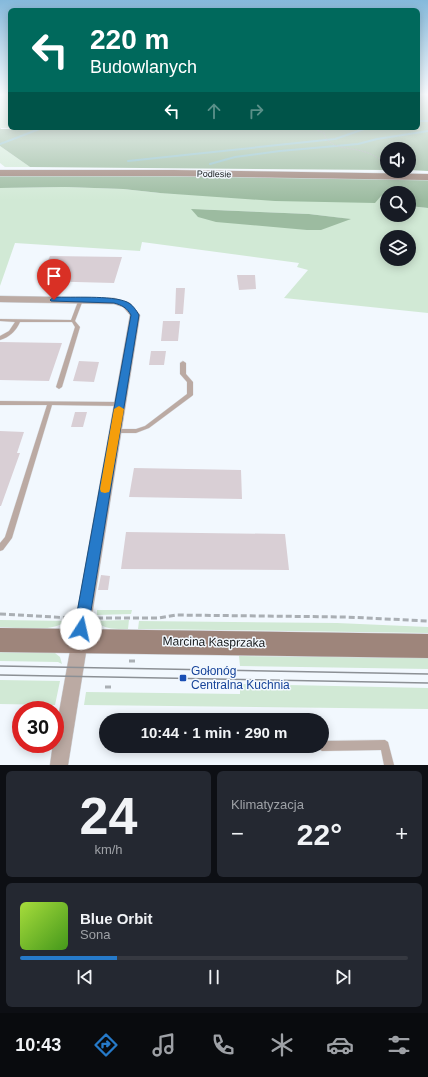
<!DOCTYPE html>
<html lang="pl">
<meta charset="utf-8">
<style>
:root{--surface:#171b24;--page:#242831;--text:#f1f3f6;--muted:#9ea1a6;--line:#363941;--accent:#267ac9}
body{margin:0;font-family:Helvetica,sans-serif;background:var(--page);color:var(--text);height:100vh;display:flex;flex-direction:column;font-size:15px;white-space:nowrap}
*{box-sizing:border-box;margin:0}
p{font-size:13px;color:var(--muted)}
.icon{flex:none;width:22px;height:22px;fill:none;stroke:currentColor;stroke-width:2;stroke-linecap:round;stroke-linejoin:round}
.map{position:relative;height:765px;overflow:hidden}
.side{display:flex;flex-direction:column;gap:6px;padding:6px;background:#0d0f14;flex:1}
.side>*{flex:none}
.hud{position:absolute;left:8px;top:8px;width:412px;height:122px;border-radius:6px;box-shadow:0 2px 10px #0003;background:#00695c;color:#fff;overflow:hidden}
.tools{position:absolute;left:380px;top:142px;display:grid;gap:8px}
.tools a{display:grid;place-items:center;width:36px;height:36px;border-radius:50%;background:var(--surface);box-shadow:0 2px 10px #0003;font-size:20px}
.speed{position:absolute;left:12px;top:701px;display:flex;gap:8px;font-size:20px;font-weight:700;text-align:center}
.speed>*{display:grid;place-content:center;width:52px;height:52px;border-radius:50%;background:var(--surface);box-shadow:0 2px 10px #0003;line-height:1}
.speed .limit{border:6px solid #d22;background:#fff;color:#111}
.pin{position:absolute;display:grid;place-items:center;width:34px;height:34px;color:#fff;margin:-41px -17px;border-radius:50% 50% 50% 0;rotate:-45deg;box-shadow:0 0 4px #0007}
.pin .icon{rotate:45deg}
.me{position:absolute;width:44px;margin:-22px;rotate:10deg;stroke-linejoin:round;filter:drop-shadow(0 0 3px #0008)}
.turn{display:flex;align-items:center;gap:14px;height:84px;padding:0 16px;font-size:18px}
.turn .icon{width:52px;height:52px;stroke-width:2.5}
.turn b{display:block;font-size:28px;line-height:34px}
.lanes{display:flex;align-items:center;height:38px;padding:0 16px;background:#0003;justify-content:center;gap:20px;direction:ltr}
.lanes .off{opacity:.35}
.big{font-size:30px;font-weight:700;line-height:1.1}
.side .widget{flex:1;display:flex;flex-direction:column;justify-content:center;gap:6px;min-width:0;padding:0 14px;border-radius:6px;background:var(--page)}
.side .dial{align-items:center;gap:0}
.dial b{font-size:52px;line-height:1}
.song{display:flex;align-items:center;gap:12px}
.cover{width:48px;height:48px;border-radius:6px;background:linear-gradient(135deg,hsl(80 70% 55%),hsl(100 70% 35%))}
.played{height:4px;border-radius:2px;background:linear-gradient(90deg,var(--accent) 25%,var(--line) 25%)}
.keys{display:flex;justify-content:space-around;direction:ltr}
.heat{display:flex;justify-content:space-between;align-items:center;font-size:22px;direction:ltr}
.side .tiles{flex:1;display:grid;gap:6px;grid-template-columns:1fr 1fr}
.widget:last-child{grid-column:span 2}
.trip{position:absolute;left:99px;top:713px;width:230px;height:40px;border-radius:20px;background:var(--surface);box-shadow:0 2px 10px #0003;font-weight:700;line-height:40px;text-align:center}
.menu{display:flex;height:64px;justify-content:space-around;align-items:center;background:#090b0e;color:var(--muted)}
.menu .icon{width:28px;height:28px}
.menu .current{color:var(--accent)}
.menu b{font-size:18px;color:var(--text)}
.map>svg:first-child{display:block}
.green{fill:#d1e9d5;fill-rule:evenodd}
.forest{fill:#9cbba0}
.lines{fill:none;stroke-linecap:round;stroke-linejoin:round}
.stream{stroke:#91c0c7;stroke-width:2}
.building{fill:#d9cfd5}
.lane-casing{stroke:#cfd4da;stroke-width:0.5}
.street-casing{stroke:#cfd4da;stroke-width:1}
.secondary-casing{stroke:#cfd4da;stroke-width:1}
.path-far1{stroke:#aaafb4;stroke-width:1;stroke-dasharray:2 1;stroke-linecap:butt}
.path{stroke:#aaafb4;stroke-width:3;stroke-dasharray:6 3;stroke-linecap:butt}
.lane{fill:#bbaaa3;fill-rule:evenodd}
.street{fill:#bbaaa3;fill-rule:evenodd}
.secondary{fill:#9e857b;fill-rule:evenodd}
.tram{stroke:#8c9095;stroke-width:1.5}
.route{fill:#267ac9;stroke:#194f83}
.slow{fill:#f59e0b}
.transit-dot{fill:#1a4fb4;stroke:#f2f8fe;stroke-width:1.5}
.labels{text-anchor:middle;stroke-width:3;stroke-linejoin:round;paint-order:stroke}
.far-street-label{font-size:9px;fill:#16191b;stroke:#f2f8fe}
.near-street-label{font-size:12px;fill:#16191b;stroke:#f2f8fe}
.near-transit-label{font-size:12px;fill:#164399;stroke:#f2f8fe;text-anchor:start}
</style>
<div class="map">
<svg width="428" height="765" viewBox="0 0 428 765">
<rect width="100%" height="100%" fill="#f2f8fe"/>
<path class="green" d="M 0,94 L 10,94 L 10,128 L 0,128 Z
M 0,146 L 30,167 L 5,167 L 0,163 Z
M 65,187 L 123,189 L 160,193 L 381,196 L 387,195 L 387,215 L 409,215 L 409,206 L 428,208 L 428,313 L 284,298 L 308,270 L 297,267 L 299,263 L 142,242 L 140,251 L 15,243 L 0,286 L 0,188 ZM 192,209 L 309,214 L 350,219 ZM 387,237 L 409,237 L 409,259 L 387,259 Z
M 97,610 L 132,610 L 131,614 L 97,615 Z
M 0,620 L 67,621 C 51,633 19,628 0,627 Z
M 129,620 L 128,629 C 117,629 104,630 96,621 Z
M 139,621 L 337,623 L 428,627 L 428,633 L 144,629 L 138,629 Z
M 0,652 L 55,653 L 60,657 L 62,664 L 58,662 L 0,661 Z
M 239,656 L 428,658 L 428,669 L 240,666 Z
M 0,680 L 60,681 L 55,705 L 0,704 Z
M 240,684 L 428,688 L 428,709 L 84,705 L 86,692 L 240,694 Z"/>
<path class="forest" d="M 418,94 L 428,94 L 428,171 L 409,170 L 409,149 L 387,149 L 387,170 L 30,167 L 0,146 L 0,128 L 1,129 L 418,128 Z
M 0,175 L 165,175 L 428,179 L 428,208 L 409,206 L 409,193 L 387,193 L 387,195 L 381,196 L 375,203 L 275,201 L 160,193 L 123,189 L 65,187 L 0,188 Z
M 191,209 L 309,214 L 351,219 L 321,230 L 307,230 L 216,222 L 198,217 Z"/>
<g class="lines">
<path class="stream" d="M 418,121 L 428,121
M 0,144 L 42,128
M 128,161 L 335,139 L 367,128
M 210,164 L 235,157 L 280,151 L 358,144 L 377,139 L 428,131"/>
</g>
<path class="building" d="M 50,256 L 122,257 L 114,283 L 38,281 Z
M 237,275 L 255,275 L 256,289 L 239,290 Z
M 176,288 L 185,288 L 183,314 L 175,314 Z
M 163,321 L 180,321 L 178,341 L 161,341 Z
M 0,342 L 62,343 L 49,381 L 0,380 Z
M 151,351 L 166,351 L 164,365 L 149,365 Z
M 79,361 L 99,362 L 94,382 L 73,381 Z
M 75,412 L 87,412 L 83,427 L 71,427 Z
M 0,431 L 24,432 L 17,453 L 20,453 L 1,506 L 0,506 Z
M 134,468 L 241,470 L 242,499 L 129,497 Z
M 126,532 L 285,534 L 289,570 L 121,569 Z
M 101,575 L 110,576 L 108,590 L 98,590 Z"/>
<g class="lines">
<g class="lane-casing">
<path id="lane" d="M 79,299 L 81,299 L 83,300 L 75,321 L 80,327 L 62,387 L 59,389 L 56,387 L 75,327 L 72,322 L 20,322 C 16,331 10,337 0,340 L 0,336 L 9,331 L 15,322 L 0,321 L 0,319 L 71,320 Z
M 183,361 L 186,363 L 186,374 L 193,382 L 193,395 L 192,396 L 149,428 L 136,433 L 113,433 L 112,431 L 113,429 L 136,429 L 145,426 L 187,394 L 187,382 L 180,374 L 180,363 Z
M 0,401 L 120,402 L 123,404 L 120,406 L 52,405 L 12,538 L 3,550 L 0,551 L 0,543 L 5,537 L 47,405 L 0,405 Z
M 385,740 L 388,742 L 394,765 L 384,765 L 381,750 L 322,751 L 319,749 L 317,746 L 322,746 L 322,741 Z
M 155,746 L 314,746 L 312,749 L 309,751 L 159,752 L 156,750 Z"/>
</g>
<g class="street-casing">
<path id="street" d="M 0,296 L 114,298 L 130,303 L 140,315 L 68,765 L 50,765 L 53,744 L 55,744 L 55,735 L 130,315 L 123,307 L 114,304 L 0,302 Z"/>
</g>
<g class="secondary-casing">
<path id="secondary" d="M 0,170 L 174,170 L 428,174 L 428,180 L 174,176 L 0,176 Z
M 0,628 L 428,634 L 428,658 L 0,652 Z"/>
</g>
<path class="path-far1" d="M 312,128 L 324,133 C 327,150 355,147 368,153 C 374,155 381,160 387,164"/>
<path class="path" d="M 0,614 L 71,618
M 97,618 L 159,618 L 176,615 L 346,617 L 428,621
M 129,661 L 138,661
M 105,687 L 112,687"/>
<use href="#lane" class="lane"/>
<use href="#street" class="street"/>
<use href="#secondary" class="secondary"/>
<path class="tram" d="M 0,666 L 428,674
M 0,675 L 428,683"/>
</g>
<linearGradient id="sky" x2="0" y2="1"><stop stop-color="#85b9db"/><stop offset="0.47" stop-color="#f9fcff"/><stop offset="1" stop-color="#f9fcff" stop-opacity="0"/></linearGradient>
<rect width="428" height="201" fill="url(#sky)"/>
<path class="route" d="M 54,297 C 72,298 111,295 127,302 C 133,305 136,310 139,315 L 88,629 L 86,634 L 81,636 L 76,634 L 74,629 L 131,315 C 127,308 122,305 114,303 L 51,301 L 50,300 Z"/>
<path class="slow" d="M 119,406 L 124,409 L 110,489 L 109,492 L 105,493 L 101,492 L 100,489 L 114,409 Z"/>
<rect class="transit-dot" x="179" y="674" width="8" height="8" rx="2"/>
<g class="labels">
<g class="far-street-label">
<text transform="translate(214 174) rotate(1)" y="3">Podlesie</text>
</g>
<g class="near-street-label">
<text transform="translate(214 642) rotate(1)" y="4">Marcina Kasprzaka</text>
</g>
<g class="near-transit-label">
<text x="191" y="675">Gołonóg<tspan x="191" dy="14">Centralna Kuchnia</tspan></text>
</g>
</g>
</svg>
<div class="tools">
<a><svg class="icon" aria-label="sound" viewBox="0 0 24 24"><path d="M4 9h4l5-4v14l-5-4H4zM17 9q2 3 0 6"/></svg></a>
<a><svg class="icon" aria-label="search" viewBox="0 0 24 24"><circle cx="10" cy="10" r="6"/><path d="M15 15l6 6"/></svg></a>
<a><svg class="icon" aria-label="layers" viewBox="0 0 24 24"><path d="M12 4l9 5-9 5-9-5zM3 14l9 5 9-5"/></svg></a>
</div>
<div class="speed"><div class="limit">30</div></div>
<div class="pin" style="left:54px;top:300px;background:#d93025"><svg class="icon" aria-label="arrive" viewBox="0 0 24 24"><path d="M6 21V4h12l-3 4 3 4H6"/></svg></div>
<svg class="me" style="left:81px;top:629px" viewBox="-20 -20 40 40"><circle r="19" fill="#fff"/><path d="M0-13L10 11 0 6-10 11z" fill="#267ac9"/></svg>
<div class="trip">10:44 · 1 min · 290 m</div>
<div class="hud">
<div class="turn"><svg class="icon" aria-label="left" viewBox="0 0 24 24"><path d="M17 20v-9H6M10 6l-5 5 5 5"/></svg><div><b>220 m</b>Budowlanych</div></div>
<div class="lanes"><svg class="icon" aria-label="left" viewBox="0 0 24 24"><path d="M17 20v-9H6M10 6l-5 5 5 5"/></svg><svg class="icon off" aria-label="ahead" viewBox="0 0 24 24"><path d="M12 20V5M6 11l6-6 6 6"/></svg><svg class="icon off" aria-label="right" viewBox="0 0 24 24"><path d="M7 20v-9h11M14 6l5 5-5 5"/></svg></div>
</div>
</div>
<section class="side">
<div class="tiles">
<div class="widget dial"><b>24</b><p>km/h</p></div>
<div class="widget"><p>Klimatyzacja</p>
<div class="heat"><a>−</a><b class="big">22°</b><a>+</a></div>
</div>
<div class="widget">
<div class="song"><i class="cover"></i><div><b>Blue Orbit</b><p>Sona</p></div></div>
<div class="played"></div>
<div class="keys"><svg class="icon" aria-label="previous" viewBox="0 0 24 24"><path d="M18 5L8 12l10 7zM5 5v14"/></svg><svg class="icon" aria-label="pause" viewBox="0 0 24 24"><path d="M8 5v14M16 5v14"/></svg><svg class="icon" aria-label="next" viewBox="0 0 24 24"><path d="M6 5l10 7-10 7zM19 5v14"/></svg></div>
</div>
</div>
</section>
<nav class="menu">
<b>10:43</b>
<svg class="icon current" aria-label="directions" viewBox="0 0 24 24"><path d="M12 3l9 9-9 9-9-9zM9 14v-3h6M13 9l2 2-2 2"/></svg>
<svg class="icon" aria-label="music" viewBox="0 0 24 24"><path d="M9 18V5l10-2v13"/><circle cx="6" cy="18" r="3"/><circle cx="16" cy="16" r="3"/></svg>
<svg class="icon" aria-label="phone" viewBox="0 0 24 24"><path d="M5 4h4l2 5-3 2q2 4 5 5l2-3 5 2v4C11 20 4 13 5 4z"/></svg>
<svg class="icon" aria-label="climate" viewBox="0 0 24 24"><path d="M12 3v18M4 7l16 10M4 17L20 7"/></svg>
<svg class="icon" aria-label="car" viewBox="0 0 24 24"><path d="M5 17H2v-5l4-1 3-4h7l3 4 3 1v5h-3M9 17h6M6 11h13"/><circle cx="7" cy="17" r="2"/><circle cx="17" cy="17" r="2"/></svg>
<svg class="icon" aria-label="filters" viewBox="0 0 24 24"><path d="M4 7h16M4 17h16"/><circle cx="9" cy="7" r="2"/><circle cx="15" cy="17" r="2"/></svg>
</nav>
